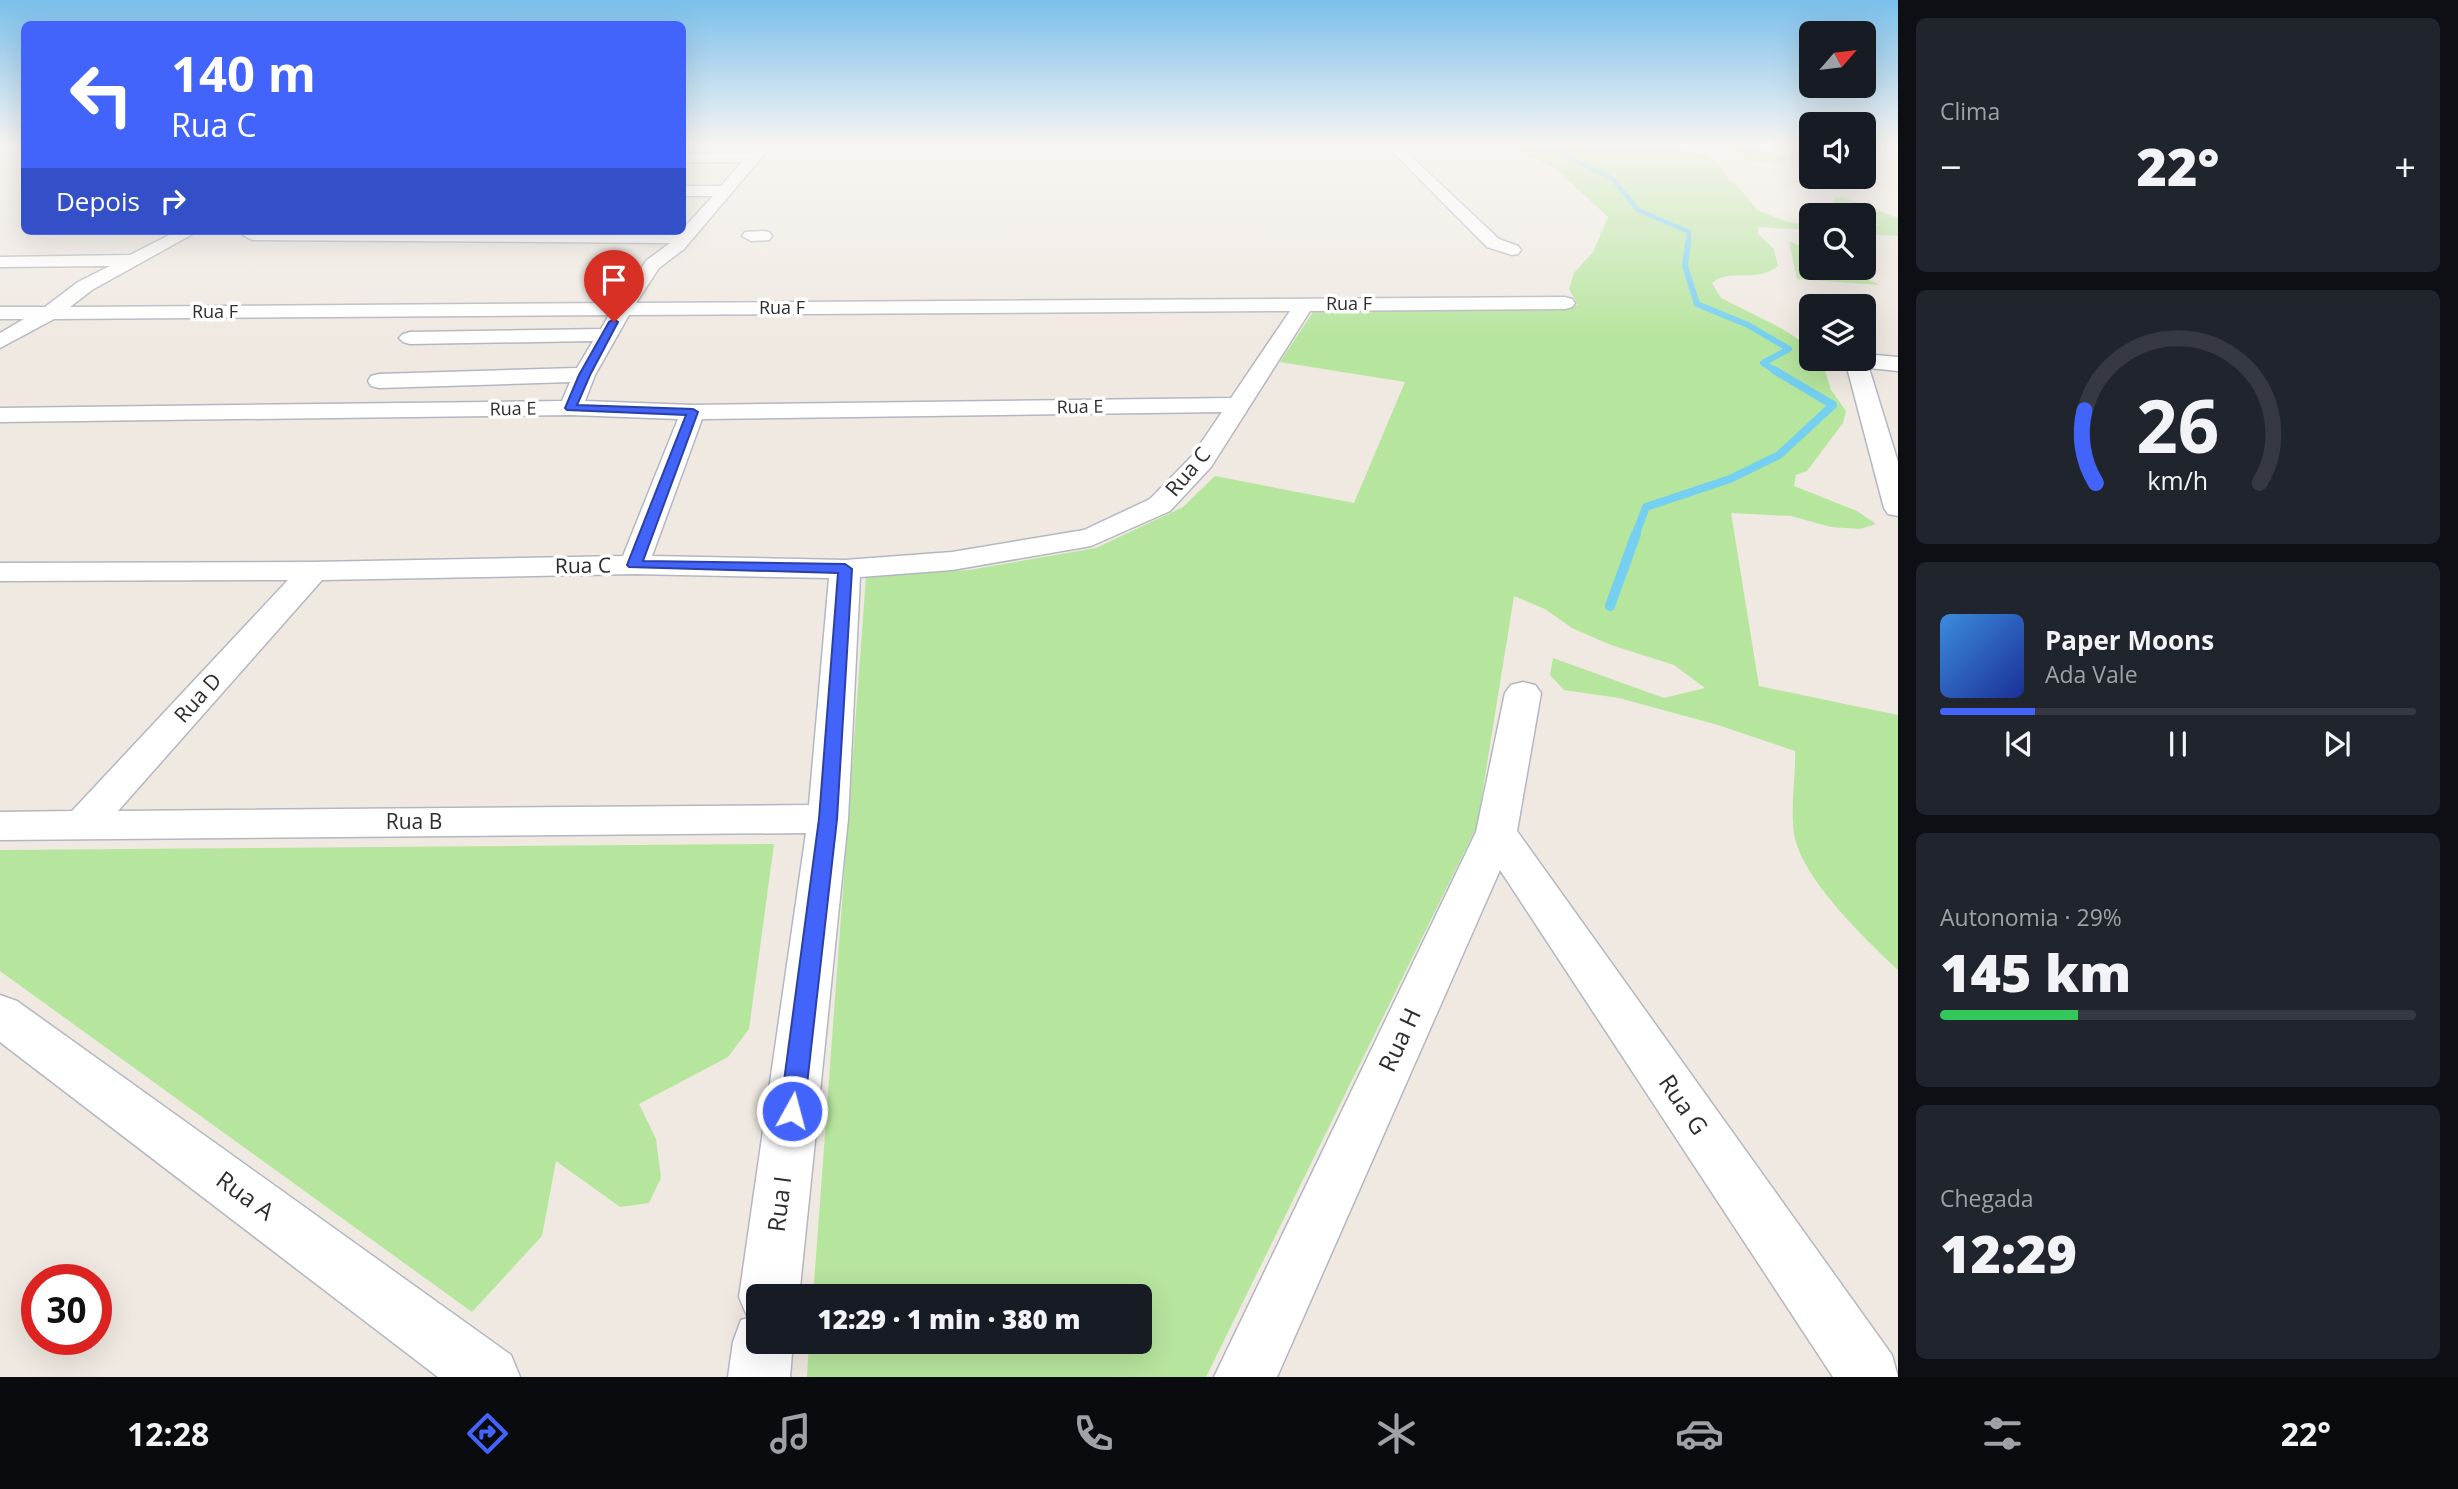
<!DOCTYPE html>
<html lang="pt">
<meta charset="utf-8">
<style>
:root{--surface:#171b24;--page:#20242c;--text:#f1f3f6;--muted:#9ea1a6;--line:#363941;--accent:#4264fb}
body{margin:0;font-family:"Open Sans",sans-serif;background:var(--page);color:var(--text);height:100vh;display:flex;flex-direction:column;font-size:26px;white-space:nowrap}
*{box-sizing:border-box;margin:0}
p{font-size:23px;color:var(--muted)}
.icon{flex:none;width:38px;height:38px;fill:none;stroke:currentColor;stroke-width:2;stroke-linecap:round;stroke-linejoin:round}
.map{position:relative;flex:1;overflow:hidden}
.drawer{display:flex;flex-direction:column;gap:18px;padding:18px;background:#0d0f14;width:560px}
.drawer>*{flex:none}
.top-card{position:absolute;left:21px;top:21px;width:665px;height:214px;border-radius:10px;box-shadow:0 7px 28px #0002;background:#4264fb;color:#fff;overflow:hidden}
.needle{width:46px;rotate:62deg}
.tools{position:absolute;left:1799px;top:21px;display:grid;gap:14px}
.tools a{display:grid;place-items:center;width:77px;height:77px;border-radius:10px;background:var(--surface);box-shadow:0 7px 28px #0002;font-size:35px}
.speed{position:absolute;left:21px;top:1264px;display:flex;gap:14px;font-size:35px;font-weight:700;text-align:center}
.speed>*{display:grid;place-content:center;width:91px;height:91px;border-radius:50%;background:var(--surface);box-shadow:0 7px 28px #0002;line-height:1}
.speed .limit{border:10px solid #d22;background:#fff;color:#111}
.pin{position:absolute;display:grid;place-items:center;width:60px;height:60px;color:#fff;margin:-72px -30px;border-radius:50% 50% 50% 0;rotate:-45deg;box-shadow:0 0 7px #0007}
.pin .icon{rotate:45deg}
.me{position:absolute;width:77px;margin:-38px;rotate:7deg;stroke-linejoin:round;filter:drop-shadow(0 0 5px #0008)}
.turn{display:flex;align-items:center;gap:24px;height:147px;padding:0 35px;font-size:32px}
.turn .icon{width:91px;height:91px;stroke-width:2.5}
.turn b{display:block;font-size:49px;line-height:60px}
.then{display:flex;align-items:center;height:66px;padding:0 35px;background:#0003;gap:14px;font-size:26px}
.big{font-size:52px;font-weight:800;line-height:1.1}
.drawer .card{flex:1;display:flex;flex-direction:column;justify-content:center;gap:10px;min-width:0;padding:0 24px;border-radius:10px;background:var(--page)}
.drawer .dial{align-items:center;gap:0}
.dial svg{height:182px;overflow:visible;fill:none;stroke:var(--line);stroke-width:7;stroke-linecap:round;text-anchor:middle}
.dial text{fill:var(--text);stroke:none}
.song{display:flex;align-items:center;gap:21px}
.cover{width:84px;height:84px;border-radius:10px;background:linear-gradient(135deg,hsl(210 70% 55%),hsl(230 70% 35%))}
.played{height:7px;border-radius:4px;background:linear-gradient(90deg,var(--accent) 20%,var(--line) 20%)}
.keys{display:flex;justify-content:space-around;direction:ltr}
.heat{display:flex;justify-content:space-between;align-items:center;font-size:38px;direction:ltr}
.charge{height:10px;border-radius:5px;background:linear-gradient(90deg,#34c759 29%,var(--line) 0)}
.trip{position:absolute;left:746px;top:1284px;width:406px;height:70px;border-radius:10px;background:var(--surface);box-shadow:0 7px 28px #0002;font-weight:800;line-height:70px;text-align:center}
.tab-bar{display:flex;height:112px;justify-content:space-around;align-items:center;background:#090b0e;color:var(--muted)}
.tab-bar .icon{width:49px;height:49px}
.tab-bar .selected{color:var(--accent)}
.tab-bar b{font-size:32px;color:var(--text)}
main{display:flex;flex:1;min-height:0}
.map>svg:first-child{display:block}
.green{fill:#b6e59e}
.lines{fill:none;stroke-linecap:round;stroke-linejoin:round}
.stream-far3{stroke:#75cff0;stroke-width:4.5}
.stream-far2{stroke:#75cff0;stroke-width:6}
.stream-far1{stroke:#75cff0;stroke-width:8}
.stream{stroke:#75cff0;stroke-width:10}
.minor-casing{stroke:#b4b7c1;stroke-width:3}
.minor{fill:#fff;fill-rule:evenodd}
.route{fill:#4264fb;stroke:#2b41a3;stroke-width:2}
.labels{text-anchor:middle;stroke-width:7;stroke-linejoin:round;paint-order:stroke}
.far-street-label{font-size:18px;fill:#2e2e2e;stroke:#fff}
.street-label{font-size:21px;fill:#2e2e2e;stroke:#fff}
.near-street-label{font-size:24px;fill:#2e2e2e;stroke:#fff}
</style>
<main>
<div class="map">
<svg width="1898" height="1377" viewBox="0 0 1898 1377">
<rect width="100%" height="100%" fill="#efe9e1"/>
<path class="green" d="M 1507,145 L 1663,145 L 1704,155 L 1719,164 L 1729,180 L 1737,185 L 1757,210 L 1788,222 L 1811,225 L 1811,230 L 1758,227 L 1758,234 L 1774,249 L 1778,266 C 1756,284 1731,267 1712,283 L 1721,298 L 1779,327 L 1811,347 L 1811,359 L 1821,359 L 1831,390 L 1846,411 L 1843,423 L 1807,471 L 1796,475 L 1794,486 L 1857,511 L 1876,524 L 1860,529 L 1831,527 L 1791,516 L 1731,513 L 1759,686 L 1898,715 L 1898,970 C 1866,940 1800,877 1794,833 C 1790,805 1796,778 1795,751 L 1718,725 L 1619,698 L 1564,690 L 1550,675 L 1553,658 L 1664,698 L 1705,688 L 1674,665 L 1611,645 L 1572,628 L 1545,609 L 1514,596 L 1477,826 L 1206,1377 L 807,1377 L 809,1342 L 1139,1342 L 1139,1297 L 813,1297 L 866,577 L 969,570 L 1096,548 L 1183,507 L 1215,476 L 1354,503 L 1405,382 L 1280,362 L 1315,309 L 1557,307 L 1558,311 L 1578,305 L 1569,289 L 1574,273 L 1593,252 L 1608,217 L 1556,169 Z
M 1700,145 L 1753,145 L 1786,159 L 1785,164 L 1750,161 L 1734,150 Z
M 1843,197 L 1898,218 L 1898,236 L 1864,234 L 1864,227 L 1880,225 L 1864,219 L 1864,215 L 1848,214 L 1833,203 L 1835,198 Z
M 1789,241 L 1811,251 L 1811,268 L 1845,268 L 1880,285 L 1797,279 Z
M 774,844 L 749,1029 L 728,1057 L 639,1104 L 656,1139 L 661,1178 L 649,1203 L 620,1207 L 556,1161 L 542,1236 L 472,1312 L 0,971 L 0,850 Z"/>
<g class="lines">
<path class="stream-far3" d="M 1557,145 L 1564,155 L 1612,178 L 1638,210 L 1689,232 L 1688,244"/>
<path class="stream-far2" d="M 1688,242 L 1685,266 L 1697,304 L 1748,325 L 1789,349 L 1763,363 L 1777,372"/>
<path class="stream-far1" d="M 1635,536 L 1646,507 L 1730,479 L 1779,455 L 1833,405 L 1774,370"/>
<path class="stream" d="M 1610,606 L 1636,534"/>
<g class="minor-casing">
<path id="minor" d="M 758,145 L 772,145 L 684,249 L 659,268 L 636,303 L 1565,297 L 1572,299 L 1575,303 L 1572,307 L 1565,309 L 1310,311 L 1211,467 L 1170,511 L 1091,546 L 952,570 L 860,577 L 848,819 L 799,1297 L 758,1297 L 758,1342 L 793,1342 L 790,1377 L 728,1377 L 733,1342 L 741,1320 L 748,1318 L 739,1297 L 806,833 L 0,840 L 0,812 L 72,811 L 288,580 L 0,581 L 0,563 L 313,562 L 623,556 L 678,419 L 571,415 L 0,422 L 0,408 L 562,401 L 570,382 L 379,388 L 371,386 L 368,381 L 371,376 L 379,374 L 577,368 L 593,341 L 410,344 L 403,342 L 399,338 L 403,334 L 410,332 L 601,329 L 609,315 L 54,319 L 0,348 L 0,333 L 24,319 L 0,319 L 0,307 L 45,307 L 78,282 L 110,266 L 0,267 L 0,257 L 130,255 L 177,231 L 198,231 L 92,290 L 70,307 L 616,303 L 647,260 L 670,243 L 252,240 L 243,235 L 248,231 L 679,233 L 713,196 L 682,196 L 682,186 L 721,186 L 742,162 L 682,162 L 682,154 L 750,154 ZM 1290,311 L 1231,398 L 693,405 L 585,401 L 595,375 L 629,315 ZM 1222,412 L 1192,456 L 1150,499 L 1084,530 L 952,552 L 845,560 L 652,556 L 702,419 ZM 634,574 L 829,578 L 809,805 L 118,811 L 322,580 Z
M 1386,145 L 1399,145 L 1499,239 L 1518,246 L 1521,250 L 1518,254 L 1512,255 L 1487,247 Z
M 763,231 L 769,232 L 772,236 L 769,240 L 751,241 L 742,236 L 745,232 Z
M 1864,354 L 1898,357 L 1898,371 L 1869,368 L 1898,462 L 1898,516 L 1888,514 L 1884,508 L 1845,360 L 1864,359 Z
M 1523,682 L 1535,685 L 1541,693 L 1517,831 L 1892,1355 L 1898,1377 L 1833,1377 L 1500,870 L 1277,1377 L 1214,1377 L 1476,832 L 1505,693 L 1511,685 Z
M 0,995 L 17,1001 L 511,1355 L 520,1377 L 438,1377 L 0,1042 Z"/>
</g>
<use href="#minor" class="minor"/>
</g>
<linearGradient id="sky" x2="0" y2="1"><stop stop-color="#7abfeb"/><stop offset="0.43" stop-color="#f8f5f2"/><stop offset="1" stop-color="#f8f5f2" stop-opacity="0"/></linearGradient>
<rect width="1898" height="337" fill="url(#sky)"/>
<path class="route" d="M 614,319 L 618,322 L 590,375 L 577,405 L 693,409 L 698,412 L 643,561 L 845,564 L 852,569 L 837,819 L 804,1111 L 800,1118 L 792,1121 L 784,1118 L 780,1111 L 819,819 L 838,573 L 629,567 L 627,565 L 686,415 L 567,410 L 565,408 L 579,375 L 609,322 Z"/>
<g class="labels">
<g class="far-street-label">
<text x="1349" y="310">Rua F</text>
<text x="782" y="314">Rua F</text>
<text x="215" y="318">Rua F</text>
<text transform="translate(1080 407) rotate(-1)" y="6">Rua E</text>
<text transform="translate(513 409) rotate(-1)" y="6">Rua E</text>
</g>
<g class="street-label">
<text transform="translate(1188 472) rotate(-50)" y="7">Rua C</text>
<text transform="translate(583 566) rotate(-1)" y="7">Rua C</text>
<text transform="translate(198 698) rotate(-48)" y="7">Rua D</text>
<text x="414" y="829">Rua B</text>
</g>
<g class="near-street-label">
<text transform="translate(1400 1040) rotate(-65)" y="8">Rua H</text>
<text transform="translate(1683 1105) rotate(56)" y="8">Rua G</text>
<text transform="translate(245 1196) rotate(36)" y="8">Rua A</text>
<text transform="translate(780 1204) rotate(-83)" y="8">Rua I</text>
</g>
</g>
</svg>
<div class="tools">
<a><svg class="needle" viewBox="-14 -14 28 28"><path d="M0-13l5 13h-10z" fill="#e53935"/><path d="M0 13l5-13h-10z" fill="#9ea1a6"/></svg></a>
<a><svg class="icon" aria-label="sound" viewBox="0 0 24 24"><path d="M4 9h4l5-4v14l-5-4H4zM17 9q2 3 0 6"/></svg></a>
<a><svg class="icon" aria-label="search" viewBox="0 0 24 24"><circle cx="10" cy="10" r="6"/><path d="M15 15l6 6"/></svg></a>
<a><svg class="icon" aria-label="layers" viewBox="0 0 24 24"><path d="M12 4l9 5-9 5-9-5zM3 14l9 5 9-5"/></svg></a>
</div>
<div class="speed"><div class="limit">30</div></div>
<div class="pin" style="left:614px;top:322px;background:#d93025"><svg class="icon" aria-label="arrive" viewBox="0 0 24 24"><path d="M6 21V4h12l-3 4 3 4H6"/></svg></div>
<svg class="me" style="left:792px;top:1111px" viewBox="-20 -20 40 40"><circle r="17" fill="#4264fb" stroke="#fff" stroke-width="3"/><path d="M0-11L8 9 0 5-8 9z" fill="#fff"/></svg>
<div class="trip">12:29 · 1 min · 380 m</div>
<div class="top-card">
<div class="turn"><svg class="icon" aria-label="left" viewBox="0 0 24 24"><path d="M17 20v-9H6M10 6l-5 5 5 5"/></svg><div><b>140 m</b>Rua C</div></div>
<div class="then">Depois<svg class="icon" aria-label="right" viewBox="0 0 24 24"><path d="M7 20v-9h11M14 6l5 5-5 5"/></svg></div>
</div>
</div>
<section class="drawer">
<div class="card"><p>Clima</p>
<div class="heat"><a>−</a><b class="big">22°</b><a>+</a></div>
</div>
<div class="card dial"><svg viewBox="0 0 100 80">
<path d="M14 69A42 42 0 1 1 86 69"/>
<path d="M14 69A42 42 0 0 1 9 37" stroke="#4264fb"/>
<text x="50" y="56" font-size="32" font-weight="700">26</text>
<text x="50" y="72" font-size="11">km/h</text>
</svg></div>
<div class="card">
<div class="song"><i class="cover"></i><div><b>Paper Moons</b><p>Ada Vale</p></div></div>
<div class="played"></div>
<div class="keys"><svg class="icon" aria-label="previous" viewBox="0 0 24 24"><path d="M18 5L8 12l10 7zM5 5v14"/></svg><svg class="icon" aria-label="pause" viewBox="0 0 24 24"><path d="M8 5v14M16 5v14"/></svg><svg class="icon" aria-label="next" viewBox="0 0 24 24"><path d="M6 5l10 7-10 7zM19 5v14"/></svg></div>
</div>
<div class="card"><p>Autonomia · 29%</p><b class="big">145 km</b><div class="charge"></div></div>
<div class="card"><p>Chegada</p><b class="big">12:29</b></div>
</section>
</main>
<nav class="tab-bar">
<b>12:28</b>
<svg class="icon selected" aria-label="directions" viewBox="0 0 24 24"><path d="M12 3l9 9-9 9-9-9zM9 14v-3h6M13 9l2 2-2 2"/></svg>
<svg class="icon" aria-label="music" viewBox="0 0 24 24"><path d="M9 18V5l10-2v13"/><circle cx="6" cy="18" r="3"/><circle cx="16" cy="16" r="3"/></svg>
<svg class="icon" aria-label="phone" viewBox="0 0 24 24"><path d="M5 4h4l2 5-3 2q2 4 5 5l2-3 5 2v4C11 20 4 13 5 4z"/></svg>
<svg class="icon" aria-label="climate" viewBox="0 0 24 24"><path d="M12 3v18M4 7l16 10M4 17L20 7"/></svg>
<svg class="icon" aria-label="car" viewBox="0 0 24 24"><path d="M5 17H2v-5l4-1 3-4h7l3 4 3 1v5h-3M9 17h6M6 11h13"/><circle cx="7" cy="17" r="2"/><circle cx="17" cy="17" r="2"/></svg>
<svg class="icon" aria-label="filters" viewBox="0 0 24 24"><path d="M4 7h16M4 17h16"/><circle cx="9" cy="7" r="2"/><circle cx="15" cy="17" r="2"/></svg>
<b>22°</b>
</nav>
